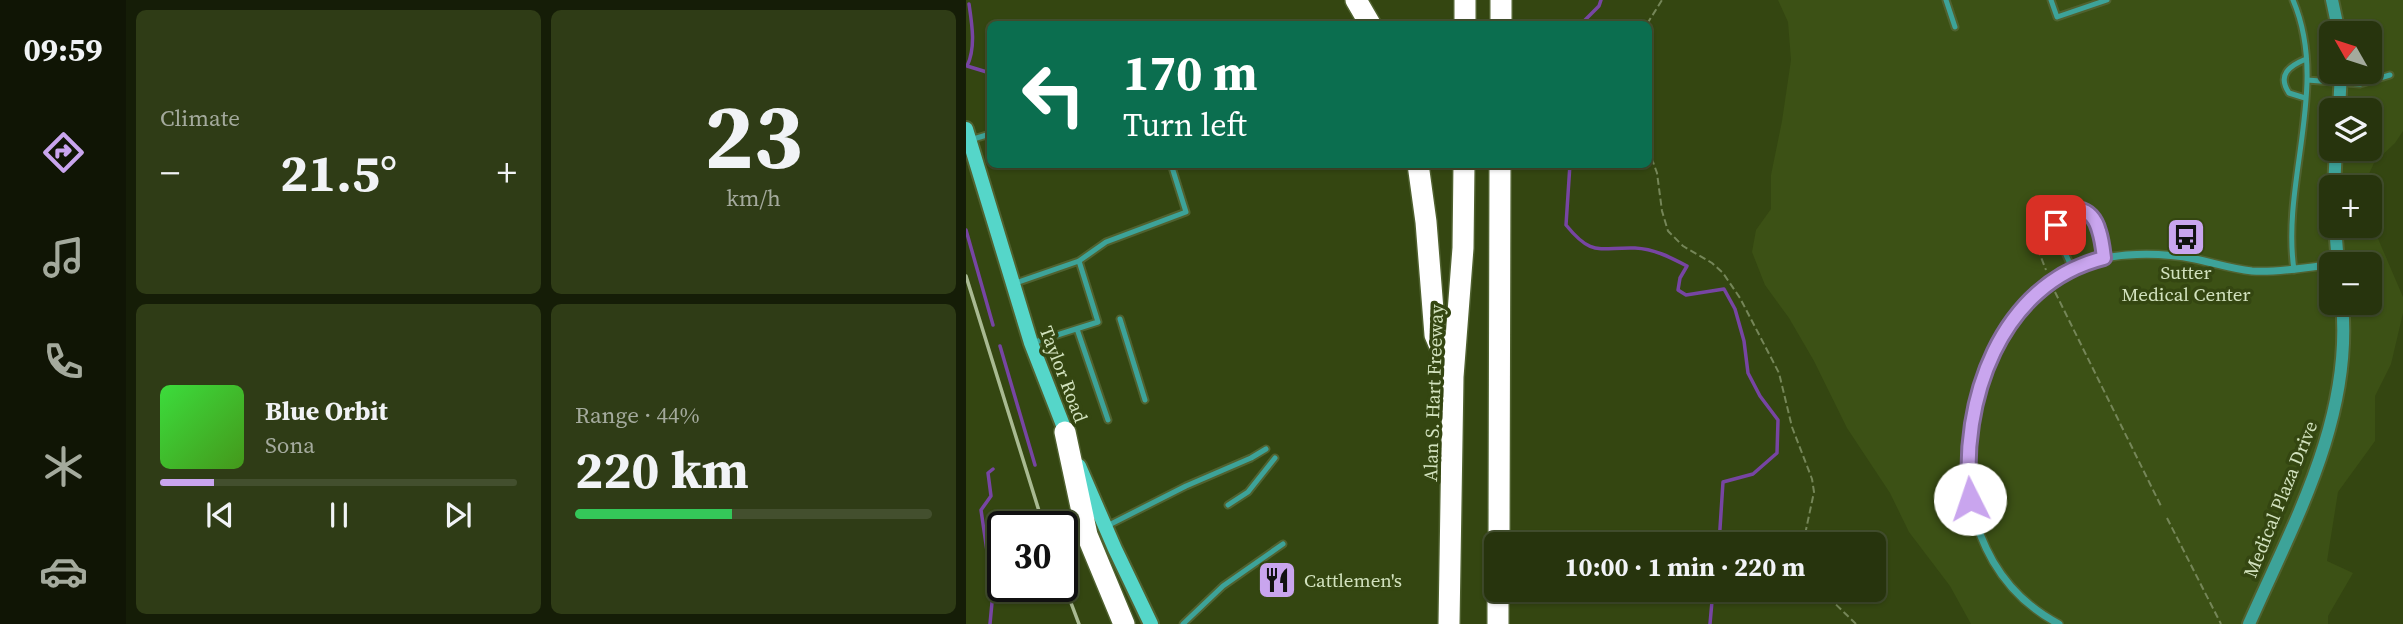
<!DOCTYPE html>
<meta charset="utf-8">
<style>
:root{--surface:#27340d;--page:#2f3c16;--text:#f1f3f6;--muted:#a4aa9d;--line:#434f2e;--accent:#c9a5ee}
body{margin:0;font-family:"Source Serif 4",serif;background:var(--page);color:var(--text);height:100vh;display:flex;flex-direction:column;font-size:26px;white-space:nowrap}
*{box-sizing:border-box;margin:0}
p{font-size:23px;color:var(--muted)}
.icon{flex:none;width:38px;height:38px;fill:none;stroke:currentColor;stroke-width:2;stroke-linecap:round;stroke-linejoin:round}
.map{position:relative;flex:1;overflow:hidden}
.side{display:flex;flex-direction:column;gap:10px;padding:10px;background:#151d07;width:840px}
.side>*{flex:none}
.banner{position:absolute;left:21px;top:21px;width:665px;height:147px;border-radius:10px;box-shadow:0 2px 5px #0004,0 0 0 2px var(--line);background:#0b6e4f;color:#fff;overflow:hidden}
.needle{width:46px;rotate:309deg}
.controls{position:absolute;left:1353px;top:21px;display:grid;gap:14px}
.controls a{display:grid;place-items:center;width:63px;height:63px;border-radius:10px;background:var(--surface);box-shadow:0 2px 5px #0004,0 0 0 2px var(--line);font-size:35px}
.speed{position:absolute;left:21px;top:511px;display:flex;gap:14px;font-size:35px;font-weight:700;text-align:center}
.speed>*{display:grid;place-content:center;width:91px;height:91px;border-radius:50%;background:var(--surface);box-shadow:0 2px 5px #0004,0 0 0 2px var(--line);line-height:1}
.speed .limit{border:4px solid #111;border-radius:10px;background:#fff;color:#111}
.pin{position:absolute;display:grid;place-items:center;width:60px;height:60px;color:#fff;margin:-30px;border-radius:14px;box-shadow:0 4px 10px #0006}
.me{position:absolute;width:77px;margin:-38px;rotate:356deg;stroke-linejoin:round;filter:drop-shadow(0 0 5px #0008)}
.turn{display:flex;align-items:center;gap:24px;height:147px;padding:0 21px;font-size:32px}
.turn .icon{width:91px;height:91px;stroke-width:2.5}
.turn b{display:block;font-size:49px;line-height:60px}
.big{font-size:52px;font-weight:700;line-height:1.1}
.side .tile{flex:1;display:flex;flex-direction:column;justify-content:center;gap:10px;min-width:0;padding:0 24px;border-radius:10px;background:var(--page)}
.side .dial{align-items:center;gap:0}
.dial b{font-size:91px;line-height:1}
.song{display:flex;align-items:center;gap:21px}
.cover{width:84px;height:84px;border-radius:10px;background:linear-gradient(135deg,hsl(120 70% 55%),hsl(100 70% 35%))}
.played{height:7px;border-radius:4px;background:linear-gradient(90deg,var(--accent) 15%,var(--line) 15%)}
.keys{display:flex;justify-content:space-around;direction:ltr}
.heat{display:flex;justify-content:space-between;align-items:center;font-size:38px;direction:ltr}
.charge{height:10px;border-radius:5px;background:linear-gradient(90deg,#34c759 44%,var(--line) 0)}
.side .tiles{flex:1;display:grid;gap:10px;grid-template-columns:repeat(2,1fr)}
.trip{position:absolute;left:518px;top:532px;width:402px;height:70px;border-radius:10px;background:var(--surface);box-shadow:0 2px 5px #0004,0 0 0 2px var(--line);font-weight:700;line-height:70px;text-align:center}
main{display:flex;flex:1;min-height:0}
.dock{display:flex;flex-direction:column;width:126px;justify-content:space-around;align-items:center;background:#101505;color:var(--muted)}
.dock .icon{width:49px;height:49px}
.dock .on{color:var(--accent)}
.dock b{font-size:32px;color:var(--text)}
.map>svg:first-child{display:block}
.built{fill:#3c5115;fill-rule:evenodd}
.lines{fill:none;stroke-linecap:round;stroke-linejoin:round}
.stream{stroke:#7745a3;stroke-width:3.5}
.service-casing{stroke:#506230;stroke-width:9}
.minor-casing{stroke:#506230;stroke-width:10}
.tertiary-casing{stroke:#506230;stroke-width:16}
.secondary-casing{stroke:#506230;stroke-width:18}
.motorway-casing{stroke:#506230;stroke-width:24}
.path{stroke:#758658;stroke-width:2;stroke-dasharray:7 3.5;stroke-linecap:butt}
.service{stroke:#3da399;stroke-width:5}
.minor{stroke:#3da399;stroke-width:7}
.tertiary{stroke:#3da399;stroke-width:12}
.secondary{stroke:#55d6c9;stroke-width:14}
.motorway{stroke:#fff;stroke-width:21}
.rail{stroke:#a9ba92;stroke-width:3.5}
.route-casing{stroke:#836b9b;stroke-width:18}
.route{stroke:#c9a5ee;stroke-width:12}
.labels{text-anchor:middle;stroke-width:7;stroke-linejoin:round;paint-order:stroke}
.poi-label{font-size:19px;fill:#d2e2be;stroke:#344611}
.street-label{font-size:19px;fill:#d2e2be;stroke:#344611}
</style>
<main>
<nav class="dock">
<b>09:59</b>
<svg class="icon on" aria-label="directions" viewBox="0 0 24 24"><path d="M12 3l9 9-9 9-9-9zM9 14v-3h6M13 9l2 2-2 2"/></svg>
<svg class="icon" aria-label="music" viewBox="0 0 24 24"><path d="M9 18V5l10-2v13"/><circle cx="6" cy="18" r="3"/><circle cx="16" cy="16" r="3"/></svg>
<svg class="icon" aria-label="phone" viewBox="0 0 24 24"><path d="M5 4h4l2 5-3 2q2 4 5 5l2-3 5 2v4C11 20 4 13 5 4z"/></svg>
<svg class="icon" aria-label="climate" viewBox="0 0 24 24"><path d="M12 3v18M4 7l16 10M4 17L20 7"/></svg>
<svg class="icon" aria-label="car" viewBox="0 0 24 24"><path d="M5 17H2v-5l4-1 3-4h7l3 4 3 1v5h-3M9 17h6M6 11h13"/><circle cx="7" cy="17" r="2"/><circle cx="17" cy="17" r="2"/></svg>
</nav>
<section class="side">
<div class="tiles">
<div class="tile"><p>Climate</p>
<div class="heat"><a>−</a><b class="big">21.5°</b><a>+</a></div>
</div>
<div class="tile dial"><b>23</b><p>km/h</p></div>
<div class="tile">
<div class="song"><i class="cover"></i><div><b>Blue Orbit</b><p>Sona</p></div></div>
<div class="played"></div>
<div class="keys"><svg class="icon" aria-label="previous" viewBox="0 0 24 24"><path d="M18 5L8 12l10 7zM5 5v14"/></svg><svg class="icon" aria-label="pause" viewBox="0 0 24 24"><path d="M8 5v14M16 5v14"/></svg><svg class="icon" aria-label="next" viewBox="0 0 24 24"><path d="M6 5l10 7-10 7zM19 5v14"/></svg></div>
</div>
<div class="tile"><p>Range · 44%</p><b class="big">220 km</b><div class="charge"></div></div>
</div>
</section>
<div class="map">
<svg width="1437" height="624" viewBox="0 0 1437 624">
<rect width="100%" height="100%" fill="#344611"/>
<path class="built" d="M 812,0 L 1437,0 L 1437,131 L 1429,143 L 1408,163 L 1402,176 L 1406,188 L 1404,203 L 1404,187 L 1365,187 L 1365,226 L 1404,226 L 1404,220 L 1437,297 L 1437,313 L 1425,364 L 1409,396 L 1409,441 L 1372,492 L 1361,561 L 1387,573 L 1362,616 L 1362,624 L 1005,624 L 984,586 L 943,532 L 924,493 L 881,428 L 848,361 L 823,318 L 799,285 L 786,252 L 790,230 L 805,209 L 805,175 L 816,121 L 825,60 L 822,22 ZM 1365,33 L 1404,33 L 1404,72 L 1365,72 ZM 1365,110 L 1404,110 L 1404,149 L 1365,149 ZM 1365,264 L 1404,264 L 1404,303 L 1365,303 Z"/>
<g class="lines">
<path class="stream" d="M 3,4 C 6,24 10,48 1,66 L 24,73
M 615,24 L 633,6 L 635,0
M 604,164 L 600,225 C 626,257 632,247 669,248 C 688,249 704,257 721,266 L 714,278 L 712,290 L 720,295 L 758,289 L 769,309 L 778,341 L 782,373 L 794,396 L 812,420 L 811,453 L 787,474 L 757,482 L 753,544
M 0,230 L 27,325
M 34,346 L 69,465
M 24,624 L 27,592 L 15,510 L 25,496 L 22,473 L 27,469
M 744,624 L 747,590"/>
<g class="service-casing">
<path id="service" d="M 980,0 L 989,27
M 1085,0 L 1091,17 L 1141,0
M 1327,0 C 1364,86 1315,181 1328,270
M 1341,80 L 1394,84 L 1424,75
M 1339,98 L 1323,93 C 1311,75 1323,66 1340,59
M 4,140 L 24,134
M 1106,268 L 1090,233 L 1090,225 C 1103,202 1126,205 1133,231 C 1136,240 1137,249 1138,258
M 47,284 L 113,261 L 140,242 L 220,212 L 205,164
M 154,319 L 179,400
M 111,329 L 142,420
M 66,343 L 132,322 L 113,261
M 262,505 L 282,492 L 309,458
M 139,527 L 220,486 L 285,458 L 300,449
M 217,624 L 257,586 L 317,544"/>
</g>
<g class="minor-casing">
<path id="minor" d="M 1093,624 C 976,563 979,397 1060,307 C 1074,290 1092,273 1113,265 C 1148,252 1193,252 1229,259 C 1248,263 1266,269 1286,271 C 1313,273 1338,267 1365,265"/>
</g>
<g class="tertiary-casing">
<path id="tertiary" d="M 1366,0 L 1373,33
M 1373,110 L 1375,72
M 1368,187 L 1370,149
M 1369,226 L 1372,264
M 1283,624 C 1328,522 1387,418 1376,303"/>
</g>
<g class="secondary-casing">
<path id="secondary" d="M 0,129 L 65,343 L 102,438
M 113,466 L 149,549 L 185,624"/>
</g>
<g class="motorway-casing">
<path id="motorway" d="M 390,0 L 404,24
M 499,24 L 499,0
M 535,24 L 535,0
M 452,164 L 460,222 L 469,335 L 486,375
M 99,432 L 121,535 L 158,624
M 533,544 L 534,164
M 483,624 L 487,377 L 497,248 L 498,164
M 532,624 L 532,590"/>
</g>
<path class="path" d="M 681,24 L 696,0
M 682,148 L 691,173 L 696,211 L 702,231 L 717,246 L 746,263 L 757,273 L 774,298 L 813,373 L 826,427 L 846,479 L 848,492 L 837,544
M 1064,229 L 1080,270
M 1089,292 L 1195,506
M 1201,518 L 1255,624
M 855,590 L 890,624"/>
<use href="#service" class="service"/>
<use href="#minor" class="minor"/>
<use href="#tertiary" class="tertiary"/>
<use href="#secondary" class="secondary"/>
<use href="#motorway" class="motorway"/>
<path class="rail" d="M 0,276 L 78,527
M 96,579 L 113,624"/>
</g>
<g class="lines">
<g class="route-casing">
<path id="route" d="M 1004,499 C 994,402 1033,284 1138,258 C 1137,250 1136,240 1133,231 C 1126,205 1103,202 1090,225"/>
</g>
<use href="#route" class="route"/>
</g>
<defs>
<g id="bus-square" transform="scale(2.0125)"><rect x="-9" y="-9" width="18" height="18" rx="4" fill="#c9a5ee" stroke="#344611"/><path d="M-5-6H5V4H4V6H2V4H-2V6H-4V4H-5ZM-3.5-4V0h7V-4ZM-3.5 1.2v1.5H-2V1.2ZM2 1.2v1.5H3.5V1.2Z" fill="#111"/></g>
<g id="restaurant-square" transform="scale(2.0125)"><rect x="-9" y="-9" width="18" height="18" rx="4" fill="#c9a5ee" stroke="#344611"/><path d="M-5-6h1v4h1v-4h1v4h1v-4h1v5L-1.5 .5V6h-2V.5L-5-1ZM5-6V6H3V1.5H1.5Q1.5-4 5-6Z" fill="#111"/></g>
</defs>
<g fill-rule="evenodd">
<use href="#bus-square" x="1220" y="237"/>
<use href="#restaurant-square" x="311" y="580"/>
</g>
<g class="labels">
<g class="poi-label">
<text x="1220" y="279">Sutter<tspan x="1220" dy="22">Medical Center</tspan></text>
<text x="338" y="587" text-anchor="start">Cattlemen's</text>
</g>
<g class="street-label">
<text transform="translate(98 374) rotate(69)" y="7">Taylor Road</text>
<text transform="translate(467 393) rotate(-88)" y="7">Alan S. Hart Freeway</text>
<text transform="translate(1314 499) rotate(-68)" y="7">Medical Plaza Drive</text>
</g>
</g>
</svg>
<div class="controls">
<a><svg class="needle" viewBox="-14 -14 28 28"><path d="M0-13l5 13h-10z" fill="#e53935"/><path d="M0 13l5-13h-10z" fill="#a4aa9d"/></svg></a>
<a><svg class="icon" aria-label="layers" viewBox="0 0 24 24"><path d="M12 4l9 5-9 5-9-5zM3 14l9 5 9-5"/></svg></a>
<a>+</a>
<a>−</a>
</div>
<div class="speed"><div class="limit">30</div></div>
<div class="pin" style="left:1090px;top:225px;background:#d93025"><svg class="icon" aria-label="arrive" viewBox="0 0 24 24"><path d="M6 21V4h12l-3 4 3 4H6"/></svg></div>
<svg class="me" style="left:1004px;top:499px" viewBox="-20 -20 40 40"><circle r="19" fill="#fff"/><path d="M0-13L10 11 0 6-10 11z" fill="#c9a5ee"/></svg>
<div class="trip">10:00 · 1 min · 220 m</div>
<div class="banner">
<div class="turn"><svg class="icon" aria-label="left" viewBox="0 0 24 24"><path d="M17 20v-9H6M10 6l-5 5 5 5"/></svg><div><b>170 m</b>Turn left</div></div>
</div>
</div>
</main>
